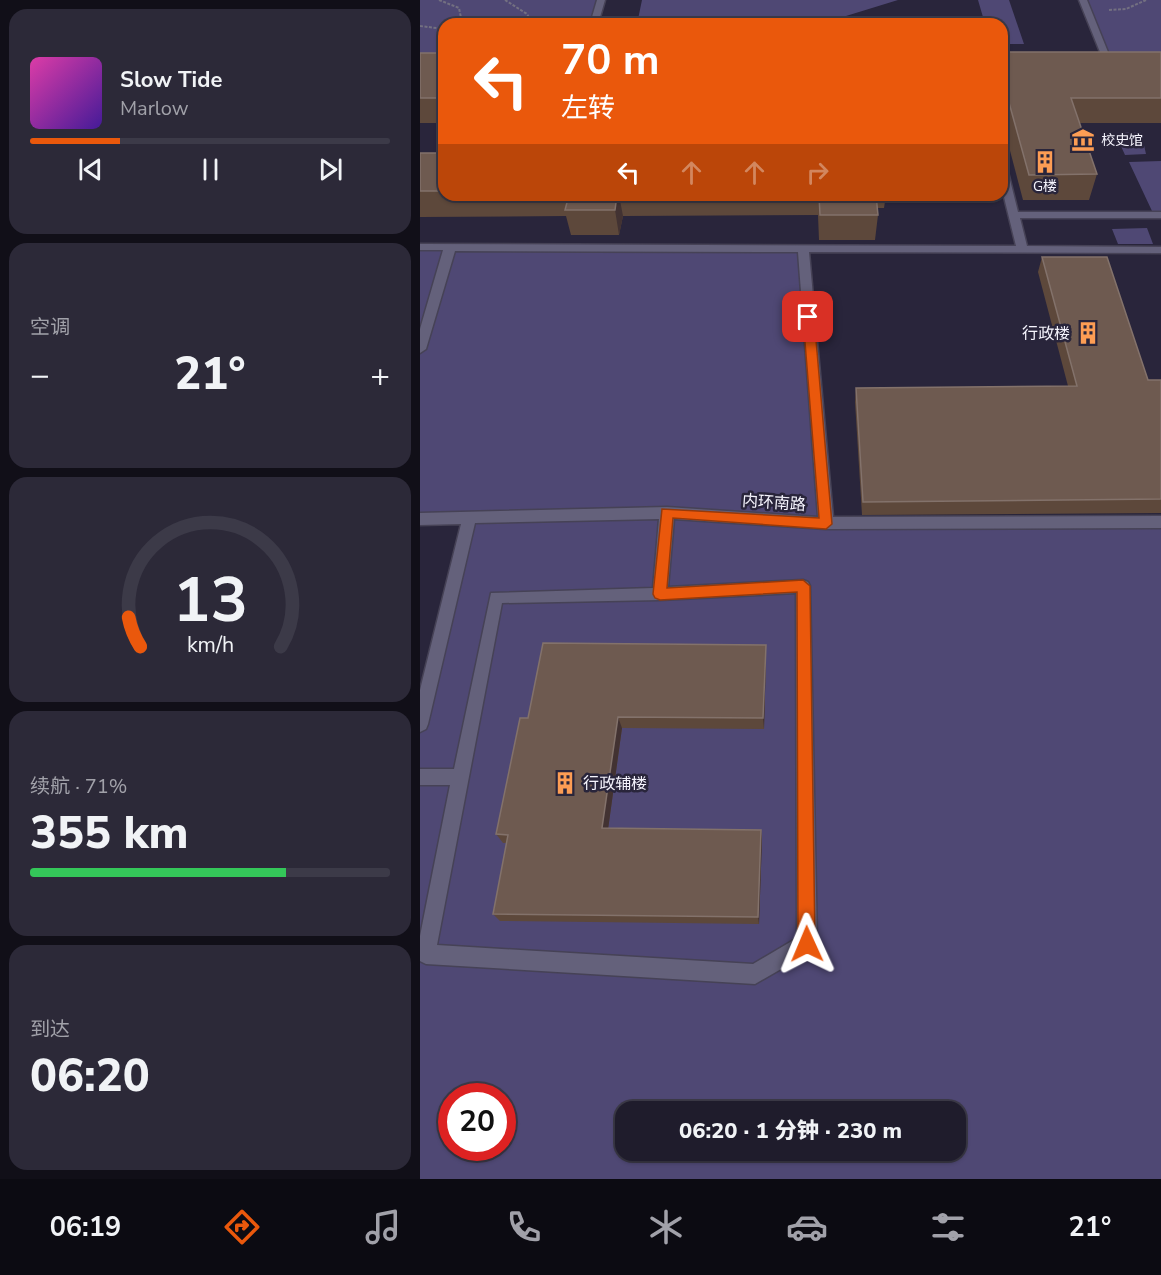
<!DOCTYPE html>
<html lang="zh">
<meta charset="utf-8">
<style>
:root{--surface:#1f1c2c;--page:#2c2938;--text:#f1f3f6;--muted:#a1a1a9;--line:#3c3a48;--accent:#ea580c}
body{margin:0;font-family:"Nunito Sans","Noto Sans SC",sans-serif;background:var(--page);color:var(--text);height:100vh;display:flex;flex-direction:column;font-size:22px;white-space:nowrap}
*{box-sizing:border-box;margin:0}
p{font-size:20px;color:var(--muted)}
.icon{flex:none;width:33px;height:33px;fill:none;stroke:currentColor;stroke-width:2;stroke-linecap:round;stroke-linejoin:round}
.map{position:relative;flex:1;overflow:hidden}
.panel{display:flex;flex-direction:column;gap:9px;padding:9px;background:#110f18;width:420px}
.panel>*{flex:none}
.guide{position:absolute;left:18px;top:18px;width:570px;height:183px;border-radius:18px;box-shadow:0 2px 4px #0004,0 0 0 2px var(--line);background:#ea580c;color:#fff;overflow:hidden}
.speed{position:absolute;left:18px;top:1083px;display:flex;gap:12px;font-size:30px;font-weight:700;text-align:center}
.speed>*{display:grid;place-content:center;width:78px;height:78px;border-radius:50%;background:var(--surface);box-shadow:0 2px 4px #0004,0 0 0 2px var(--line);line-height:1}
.speed .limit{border:9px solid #d22;background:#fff;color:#111}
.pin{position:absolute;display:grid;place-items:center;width:51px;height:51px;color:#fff;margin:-26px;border-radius:12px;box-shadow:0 3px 9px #0006}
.me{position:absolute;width:66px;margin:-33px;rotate:359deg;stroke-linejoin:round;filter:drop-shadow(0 0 4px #0008)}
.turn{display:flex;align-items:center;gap:21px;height:126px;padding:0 24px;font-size:27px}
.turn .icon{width:78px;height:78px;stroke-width:2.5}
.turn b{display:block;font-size:42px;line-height:51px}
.lanes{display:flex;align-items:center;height:57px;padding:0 24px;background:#0003;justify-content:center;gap:30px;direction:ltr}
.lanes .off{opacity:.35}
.big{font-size:45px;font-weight:800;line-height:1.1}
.panel .card{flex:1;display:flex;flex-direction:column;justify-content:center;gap:9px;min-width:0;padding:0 21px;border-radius:18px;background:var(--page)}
.panel .dial{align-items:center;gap:0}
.dial svg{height:156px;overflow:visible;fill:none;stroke:var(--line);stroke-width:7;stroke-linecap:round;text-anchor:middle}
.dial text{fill:var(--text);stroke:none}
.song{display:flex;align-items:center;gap:18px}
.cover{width:72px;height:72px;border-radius:9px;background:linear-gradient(135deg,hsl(320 70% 55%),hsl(260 70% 35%))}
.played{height:6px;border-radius:3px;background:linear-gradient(90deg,var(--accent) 25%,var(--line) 25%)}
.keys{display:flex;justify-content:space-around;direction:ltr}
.heat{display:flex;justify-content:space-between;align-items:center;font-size:33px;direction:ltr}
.charge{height:9px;border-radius:4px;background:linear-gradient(90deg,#34c759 71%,var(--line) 0)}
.trip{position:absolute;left:195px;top:1101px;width:351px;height:60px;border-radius:18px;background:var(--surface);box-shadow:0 2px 4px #0004,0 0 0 2px var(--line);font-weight:800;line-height:60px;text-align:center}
.tabs{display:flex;height:96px;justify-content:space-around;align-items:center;background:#0c0b12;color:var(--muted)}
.tabs .icon{width:42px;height:42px}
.tabs .selected{color:var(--accent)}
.tabs b{font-size:27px;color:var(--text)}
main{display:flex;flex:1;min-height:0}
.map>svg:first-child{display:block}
.green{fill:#4f4874;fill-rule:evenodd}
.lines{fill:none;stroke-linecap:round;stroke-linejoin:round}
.minor-casing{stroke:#464256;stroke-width:3}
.path{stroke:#737081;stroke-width:2;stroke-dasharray:3 1.5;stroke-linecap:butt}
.minor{fill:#64617b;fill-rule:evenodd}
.wall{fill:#5d483b}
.shaded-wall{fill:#423232}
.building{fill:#6e5a50;stroke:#83726b;stroke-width:1.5}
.route{fill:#ea580c;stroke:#983908;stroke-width:1.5}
.labels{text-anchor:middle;stroke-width:5;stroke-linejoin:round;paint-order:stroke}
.far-poi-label{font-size:14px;fill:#f5f4fd;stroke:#29253b;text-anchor:start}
.poi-label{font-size:16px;fill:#f5f4fd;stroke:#29253b;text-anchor:end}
.street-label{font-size:16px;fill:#f5f4fd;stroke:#29253b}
</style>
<main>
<section class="panel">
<div class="card">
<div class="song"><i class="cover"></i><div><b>Slow Tide</b><p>Marlow</p></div></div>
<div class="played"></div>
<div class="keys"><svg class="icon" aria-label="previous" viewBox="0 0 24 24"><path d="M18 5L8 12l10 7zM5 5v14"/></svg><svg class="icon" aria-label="pause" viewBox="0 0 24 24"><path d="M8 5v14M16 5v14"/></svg><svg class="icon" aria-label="next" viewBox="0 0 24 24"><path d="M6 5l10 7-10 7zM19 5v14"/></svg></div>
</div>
<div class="card"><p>空调</p>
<div class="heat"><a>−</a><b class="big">21°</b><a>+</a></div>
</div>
<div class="card dial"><svg viewBox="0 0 100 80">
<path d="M14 69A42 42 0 1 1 86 69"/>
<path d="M14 69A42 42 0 0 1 8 54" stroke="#ea580c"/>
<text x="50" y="56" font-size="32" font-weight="700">13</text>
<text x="50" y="72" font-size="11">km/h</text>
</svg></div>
<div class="card"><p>续航 · 71%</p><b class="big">355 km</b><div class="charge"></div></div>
<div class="card"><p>到达</p><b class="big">06:20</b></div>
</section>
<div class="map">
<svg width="741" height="1179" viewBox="0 0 741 1179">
<rect width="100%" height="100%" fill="#29253b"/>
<path class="green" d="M 0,0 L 181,0 L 174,24 L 24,24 L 24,59 L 0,59 Z
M 222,0 L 478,0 L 400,24 L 217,24 Z
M 558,0 L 589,0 L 604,44 L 582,44 L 582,24 L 565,24 Z
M 663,0 L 741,0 L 741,56 L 686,57 Z
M 721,132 L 726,154 L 705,155 L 695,133 Z
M 741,161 L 741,211 L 732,211 L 709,162 Z
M 727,228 L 733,244 L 698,244 L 692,229 Z
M 0,247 L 383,248 L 406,519 L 741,519 L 741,1179 L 0,1179 L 0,723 L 49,520 L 0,519 ZM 32,1096 L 82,1096 L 82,1148 L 32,1148 ZM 206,1112 L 536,1112 L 536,1150 L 206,1150 Z"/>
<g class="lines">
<g class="minor-casing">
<path id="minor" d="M 177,0 L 185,0 L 178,24 L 170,24 Z
M 659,0 L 667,0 L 690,57 L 689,59 L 682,57 Z
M 582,165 L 587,168 L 598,212 L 741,212 L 741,218 L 600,218 L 607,246 L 741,247 L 741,253 L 389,252 L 413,517 L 741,516 L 741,528 L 406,529 L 254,519 L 248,587 L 383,580 L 388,582 L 390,586 L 397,943 L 394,950 L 335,984 L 6,964 L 0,961 L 0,936 L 30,785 L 0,785 L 0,769 L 34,769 L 71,593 L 233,588 L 239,519 L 55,523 L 8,724 L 6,729 L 0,732 L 0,690 L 41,524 L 0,525 L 0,513 L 247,507 L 398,517 L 378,252 L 35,251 L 6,349 L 0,353 L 0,329 L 23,250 L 0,250 L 0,244 L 596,246 L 582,189 ZM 376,593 L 377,938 L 333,964 L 17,945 L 82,603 L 240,600 Z"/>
</g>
<path class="path" d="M 19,0 L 39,8 L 41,18 L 37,24
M 85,0 L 107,14 L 111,21 L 105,24
M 689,10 L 706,9 L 726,0
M 0,26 L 24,29"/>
<use href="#minor" class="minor"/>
</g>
<path class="wall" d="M 582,52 L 741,52 L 741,123 L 659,123 L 677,174 L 669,200 L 603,200 L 583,124 L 582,124 Z
M 0,53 L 24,53 L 24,123 L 0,123 Z
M 0,153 L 24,153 L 24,195 L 466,195 L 464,208 L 457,208 L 458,215 L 455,240 L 399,240 L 398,215 L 203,216 L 199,235 L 151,235 L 146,216 L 0,217 Z
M 622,257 L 728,380 L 741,380 L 741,513 L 442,515 L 435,402 L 436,388 L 648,386 L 618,272 Z
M 346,645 L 346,657 L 344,729 L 202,728 L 188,829 L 341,830 L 342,839 L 339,924 L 80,921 L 73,914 L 87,843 L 83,843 L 76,834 L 108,718 Z"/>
<path class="shaded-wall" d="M 197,195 L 199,195 L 203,216 L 199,235 L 195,210 Z
M 346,645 L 346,657 L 344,729 L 343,718 Z
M 198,717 L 202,728 L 187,837 L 182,828 Z
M 341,830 L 342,839 L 339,924 L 338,917 Z"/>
<path class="building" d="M 582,52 L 741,52 L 741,98 L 651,98 L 677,174 L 609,175 L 588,99 L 582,99 Z
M 0,53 L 24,53 L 24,98 L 0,98 Z
M 0,153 L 24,153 L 24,191 L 0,191 Z
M 149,195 L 197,195 L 195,210 L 145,210 Z
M 399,195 L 456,195 L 458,215 L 400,215 Z
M 622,257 L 687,257 L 728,380 L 741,380 L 741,499 L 443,502 L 436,388 L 657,386 Z
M 123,643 L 346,645 L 343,718 L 198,717 L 182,828 L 341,830 L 338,917 L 73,914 L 88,835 L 76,834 L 100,718 L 108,718 Z"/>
<path class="route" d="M 388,314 L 394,317 L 412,524 L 406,529 L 253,518 L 247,588 L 383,580 L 390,586 L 395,944 L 393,950 L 387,952 L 381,950 L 378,944 L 377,592 L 240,600 L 235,598 L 233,594 L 242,509 L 399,518 L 383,317 Z"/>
<defs>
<g id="museum-bare" transform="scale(1.8)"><path d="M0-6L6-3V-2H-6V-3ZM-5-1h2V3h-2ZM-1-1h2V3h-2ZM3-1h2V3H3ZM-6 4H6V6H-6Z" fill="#fd9d54" stroke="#29253b" stroke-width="2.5" paint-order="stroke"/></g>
<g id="building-bare" transform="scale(1.8)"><path d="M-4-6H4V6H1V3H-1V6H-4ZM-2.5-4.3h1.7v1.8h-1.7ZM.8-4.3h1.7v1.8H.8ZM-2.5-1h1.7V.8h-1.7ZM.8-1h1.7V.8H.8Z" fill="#fd9d54" stroke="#29253b" stroke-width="2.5" paint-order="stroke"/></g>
</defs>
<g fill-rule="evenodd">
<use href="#museum-bare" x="663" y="140"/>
<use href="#building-bare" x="625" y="162"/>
<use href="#building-bare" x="668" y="333"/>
<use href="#building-bare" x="145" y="783"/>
</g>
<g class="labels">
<g class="far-poi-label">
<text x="681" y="145">校史馆</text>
<text x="625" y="191" text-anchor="middle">G楼</text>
</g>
<g class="poi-label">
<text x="650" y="339">行政楼</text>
<text x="163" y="789" text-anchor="start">行政辅楼</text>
</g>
<g class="street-label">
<text transform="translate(354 502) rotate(4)" y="6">内环南路</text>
</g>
</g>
</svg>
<div class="speed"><div class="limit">20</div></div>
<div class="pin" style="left:388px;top:317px;background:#d93025"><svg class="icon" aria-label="arrive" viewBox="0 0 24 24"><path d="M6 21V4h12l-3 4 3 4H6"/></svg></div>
<svg class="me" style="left:387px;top:944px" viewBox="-20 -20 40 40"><path d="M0-17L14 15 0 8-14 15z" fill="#ea580c" stroke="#fff" stroke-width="4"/></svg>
<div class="trip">06:20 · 1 分钟 · 230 m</div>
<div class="guide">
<div class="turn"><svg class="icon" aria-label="left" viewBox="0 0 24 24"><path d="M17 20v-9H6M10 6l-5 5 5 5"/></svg><div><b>70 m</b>左转</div></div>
<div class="lanes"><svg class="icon" aria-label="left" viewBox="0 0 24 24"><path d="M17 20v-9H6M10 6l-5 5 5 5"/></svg><svg class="icon off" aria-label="ahead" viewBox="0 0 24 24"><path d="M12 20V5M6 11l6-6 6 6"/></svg><svg class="icon off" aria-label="ahead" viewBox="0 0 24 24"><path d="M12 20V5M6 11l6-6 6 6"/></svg><svg class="icon off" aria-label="right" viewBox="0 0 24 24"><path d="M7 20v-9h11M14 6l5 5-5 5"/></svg></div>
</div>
</div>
</main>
<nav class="tabs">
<b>06:19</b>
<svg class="icon selected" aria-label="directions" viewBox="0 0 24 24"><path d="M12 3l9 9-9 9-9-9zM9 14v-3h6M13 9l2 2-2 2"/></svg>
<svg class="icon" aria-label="music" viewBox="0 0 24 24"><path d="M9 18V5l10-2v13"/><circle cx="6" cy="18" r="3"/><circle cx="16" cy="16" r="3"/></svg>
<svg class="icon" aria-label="phone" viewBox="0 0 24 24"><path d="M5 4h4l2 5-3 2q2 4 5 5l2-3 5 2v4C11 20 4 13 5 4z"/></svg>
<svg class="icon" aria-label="climate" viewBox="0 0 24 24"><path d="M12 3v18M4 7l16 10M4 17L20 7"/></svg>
<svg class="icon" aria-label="car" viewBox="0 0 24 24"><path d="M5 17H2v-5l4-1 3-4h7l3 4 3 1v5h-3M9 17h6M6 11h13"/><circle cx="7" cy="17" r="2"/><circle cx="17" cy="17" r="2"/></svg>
<svg class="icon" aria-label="filters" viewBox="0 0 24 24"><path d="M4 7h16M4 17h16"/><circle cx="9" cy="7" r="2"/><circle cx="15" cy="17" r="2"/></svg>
<b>21°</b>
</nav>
